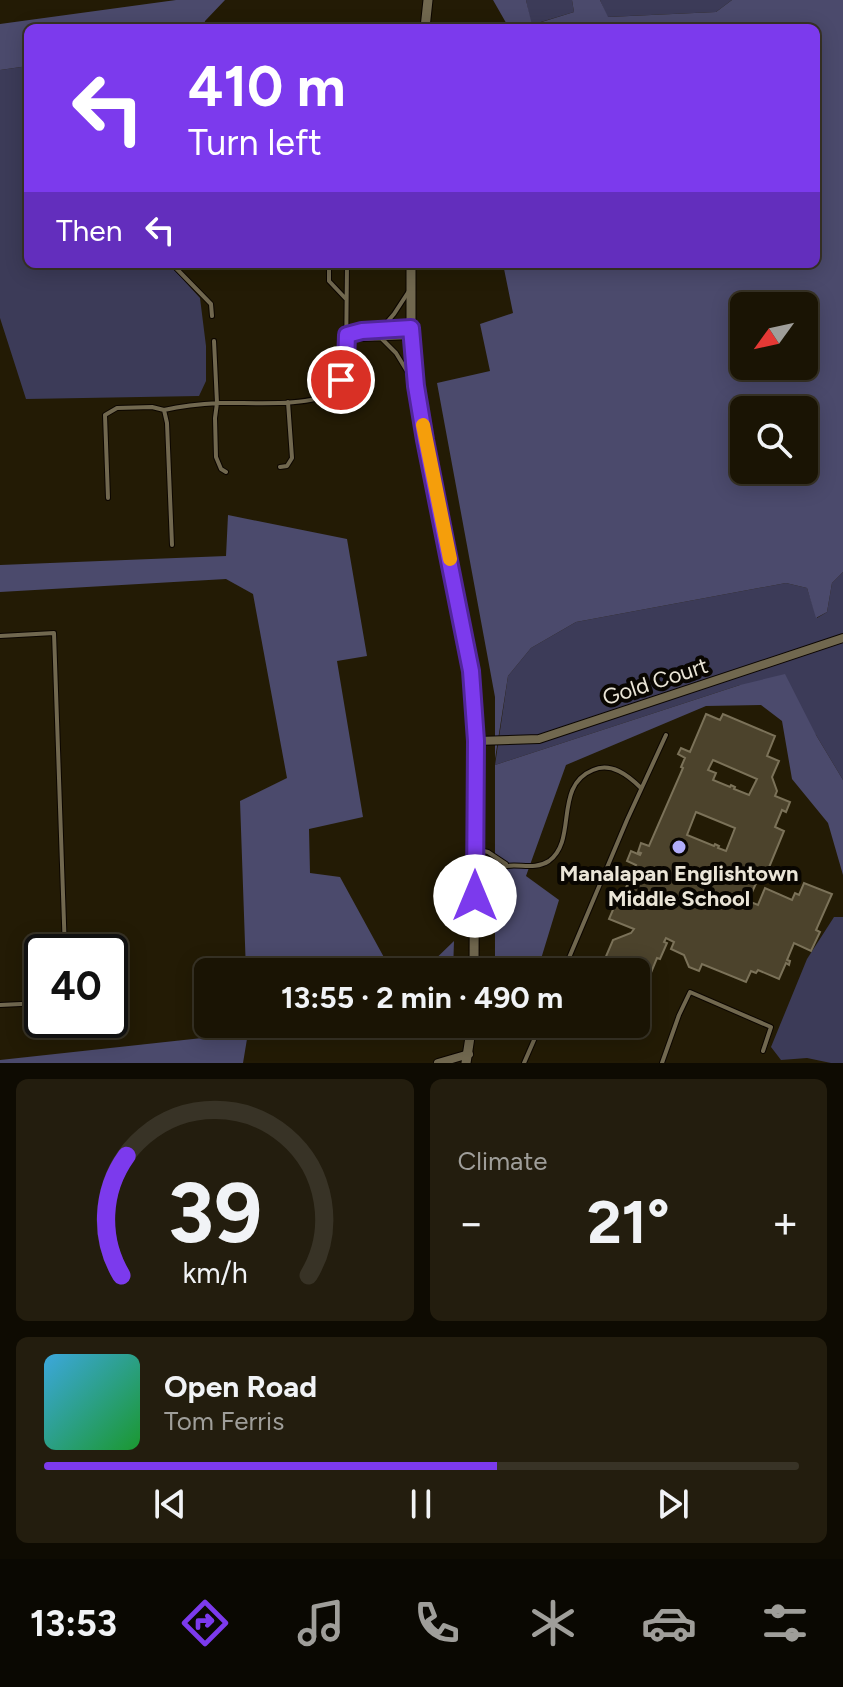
<!DOCTYPE html>
<meta charset="utf-8">
<style>
:root{--surface:#1a1404;--page:#231d0e;--text:#f1f3f6;--muted:#9f9e9a;--line:#383326;--accent:#7c3aed}
body{margin:0;font-family:Figtree,sans-serif;background:var(--page);color:var(--text);height:100vh;display:flex;flex-direction:column;font-size:30px;white-space:nowrap}
*{box-sizing:border-box;margin:0}
p{font-size:26px;color:var(--muted)}
.icon{flex:none;width:44px;height:44px;fill:none;stroke:currentColor;stroke-width:2;stroke-linecap:round;stroke-linejoin:round}
.map{position:relative;height:1063px;overflow:hidden}
.drawer{display:flex;flex-direction:column;gap:16px;padding:16px;background:#0e0b02;flex:1}
.drawer>*{flex:none}
.banner{position:absolute;left:24px;top:24px;width:796px;height:244px;border-radius:12px;box-shadow:0 4px 20px #0003,0 0 0 2px var(--line);background:#7c3aed;color:#fff;overflow:hidden}
.needle{width:52px;rotate:237deg}
.tools{position:absolute;left:730px;top:292px;display:grid;gap:16px}
.tools a{display:grid;place-items:center;width:88px;height:88px;border-radius:12px;background:var(--surface);box-shadow:0 4px 20px #0003,0 0 0 2px var(--line);font-size:40px}
.speed{position:absolute;left:24px;top:934px;display:flex;gap:16px;font-size:40px;font-weight:700;text-align:center}
.speed>*{display:grid;place-content:center;width:104px;height:104px;border-radius:50%;background:var(--surface);box-shadow:0 4px 20px #0003,0 0 0 2px var(--line);line-height:1}
.speed .limit{border:4px solid #111;border-radius:12px;background:#fff;color:#111}
.pin{position:absolute;display:grid;place-items:center;width:68px;height:68px;color:#fff;margin:-34px;border:4px solid #fff;border-radius:50%;box-shadow:0 2px 8px #0007}
.me{position:absolute;width:88px;margin:-44px;rotate:0deg;stroke-linejoin:round;filter:drop-shadow(0 0 6px #0008)}
.turn{display:flex;align-items:center;gap:28px;height:168px;padding:0 32px;font-size:36px}
.turn .icon{width:104px;height:104px;stroke-width:2.5}
.turn b{display:block;font-size:56px;line-height:68px}
.then{display:flex;align-items:center;height:76px;padding:0 32px;background:#0003;gap:16px;font-size:30px}
.big{font-size:60px;font-weight:700;line-height:1.1}
.drawer .tile{flex:1;display:flex;flex-direction:column;justify-content:center;gap:12px;min-width:0;padding:0 28px;border-radius:12px;background:var(--page)}
.drawer .dial{align-items:center;gap:0}
.dial svg{height:208px;overflow:visible;fill:none;stroke:var(--line);stroke-width:7;stroke-linecap:round;text-anchor:middle}
.dial text{fill:var(--text);stroke:none}
.song{display:flex;align-items:center;gap:24px}
.cover{width:96px;height:96px;border-radius:12px;background:linear-gradient(135deg,hsl(200 70% 55%),hsl(130 70% 35%))}
.played{height:8px;border-radius:4px;background:linear-gradient(90deg,var(--accent) 60%,var(--line) 60%)}
.keys{display:flex;justify-content:space-around;direction:ltr}
.heat{display:flex;justify-content:space-between;align-items:center;font-size:44px;direction:ltr}
.drawer .tiles{flex:1;display:grid;gap:16px;grid-template-columns:1fr 1fr}
.tile:last-child{grid-column:span 2}
.trip{position:absolute;left:194px;top:958px;width:456px;height:80px;border-radius:12px;background:var(--surface);box-shadow:0 4px 20px #0003,0 0 0 2px var(--line);font-weight:700;line-height:80px;text-align:center}
.menu{display:flex;height:128px;justify-content:space-around;align-items:center;background:#0a0802;color:var(--muted)}
.menu .icon{width:56px;height:56px}
.menu .selected{color:var(--accent)}
.menu b{font-size:36px;color:var(--text)}
.map>svg:first-child{display:block}
.green{fill:#3c3b58}
.forest{fill:#4b4a6c;fill-rule:evenodd}
.building{fill:#4c432c;stroke:#7b7259;stroke-width:2;fill-rule:evenodd}
.lines{fill:none;stroke-linecap:round;stroke-linejoin:round}
.service-casing{stroke:#0c0600;stroke-width:6}
.minor-casing{stroke:#0c0600;stroke-width:10}
.tertiary-casing{stroke:#0c0600;stroke-width:11}
.service{stroke:#71684f;stroke-width:4}
.minor{stroke:#71684f;stroke-width:8}
.tertiary{stroke:#71684f;stroke-width:9}
.route-casing{stroke:#51269a;stroke-width:20}
.route{stroke:#7c3aed;stroke-width:14}
.slow{stroke:#f59e0b;stroke-width:14}
.poi-dot{fill:#b1adfa;stroke:#090601;stroke-width:3}
.labels{text-anchor:middle;stroke-width:8;stroke-linejoin:round;paint-order:stroke}
.street-label{font-size:22px;fill:#eae5d7;stroke:#090601}
.poi-label{font-size:22px;font-weight:bold;fill:#eae5d7;stroke:#090601}
</style>
<div class="map">
<svg width="843" height="1063" viewBox="0 0 843 1063">
<rect width="100%" height="100%" fill="#231b05"/>
<path class="green" d="M 526,0 L 572,0 L 574,12 L 531,25 Z
M 600,0 L 732,0 L 716,12 L 607,17 Z
M 28,66 L 28,264 L 169,264 L 200,298 L 206,346 L 206,381 L 199,396 L 26,399 L 0,318 L 0,70 Z
M 843,572 L 843,780 L 816,735 L 740,685 L 495,765 L 508,676 L 531,648 L 576,622 L 786,583 L 807,588 L 817,618 L 827,612 L 832,583 Z
M 834,917 L 843,917 L 843,1063 L 831,1063 L 807,1058 L 781,1060 L 771,1047 L 807,959 Z"/>
<path class="forest" d="M 176,0 L 225,0 L 205,21 L 204,28 L 28,28 L 28,66 L 0,70 L 0,24 Z
M 493,0 L 526,0 L 532,25 L 574,12 L 572,0 L 600,0 L 608,17 L 716,12 L 732,0 L 843,0 L 843,572 L 832,583 L 827,612 L 816,618 L 807,588 L 786,583 L 576,622 L 531,648 L 508,676 L 495,759 L 495,697 L 437,383 L 490,371 L 480,324 L 513,313 L 503,264 L 816,264 L 816,28 L 509,28 ZM 744,306 L 804,306 L 804,366 L 744,366 ZM 744,410 L 804,410 L 804,470 L 744,470 Z
M 228,515 L 347,539 L 367,656 L 337,661 L 363,817 L 309,829 L 310,873 L 340,877 L 392,972 L 246,972 L 240,801 L 287,778 L 253,594 L 226,579 L 0,592 L 0,565 L 226,556 Z
M 785,674 L 816,735 L 843,780 L 843,875 L 828,823 L 792,779 L 782,721 L 761,705 L 706,706 L 566,765 L 526,876 L 559,900 L 537,972 L 495,972 L 495,765 L 740,685 Z
M 454,941 L 453,972 L 422,972 Z
M 248,1024 L 282,1024 L 248,1033 L 243,1063 L 0,1063 L 0,1060 L 248,1033 Z"/>
<path class="building" d="M 706,714 L 720,720 L 723,714 L 775,736 L 767,756 L 779,761 L 772,777 L 777,791 L 775,796 L 790,802 L 786,812 L 782,810 L 775,827 L 784,831 L 763,882 L 758,879 L 748,901 L 758,905 L 765,888 L 792,900 L 795,893 L 799,895 L 804,883 L 832,894 L 816,930 L 820,932 L 811,951 L 794,943 L 787,960 L 790,961 L 789,965 L 786,963 L 779,979 L 758,970 L 756,973 L 751,971 L 746,982 L 702,964 L 699,971 L 689,967 L 684,955 L 671,949 L 674,942 L 666,938 L 664,942 L 667,943 L 660,959 L 657,958 L 648,980 L 636,975 L 636,972 L 629,972 L 604,961 L 613,940 L 631,933 L 634,929 L 609,919 L 618,898 L 621,899 L 636,865 L 627,861 L 631,851 L 640,855 L 641,853 L 638,852 L 641,843 L 649,846 L 683,768 L 681,767 L 685,758 L 678,754 L 681,748 L 690,752 ZM 713,760 L 757,779 L 749,795 L 734,789 L 735,787 L 731,785 L 730,787 L 713,780 L 716,773 L 708,770 ZM 696,812 L 735,828 L 726,851 L 718,848 L 719,846 L 715,844 L 714,846 L 687,835 Z"/>
<g class="lines">
<g class="service-casing">
<path id="service" d="M 172,264 L 211,304 L 212,316
M 329,264 L 329,281 L 346,299
M 381,329 L 394,314 L 409,291
M 349,334 L 362,331 L 411,328
M 347,335 L 362,339 L 412,337
M 381,338 L 396,353 L 413,381
M 214,341 L 217,403 L 215,418 L 216,457 L 221,469 L 226,472
M 164,410 C 182,406 201,404 220,403 C 247,402 310,408 331,392 C 340,385 343,374 346,364 L 347,264
M 280,467 L 287,466 L 292,458 L 288,402
M 108,498 L 105,415 L 117,408 L 152,407 L 164,410 L 167,423 L 172,545
M 0,636 L 54,633 L 65,952
M 475,849 L 488,852 L 506,864
M 476,871 C 486,869 496,867 507,866 C 521,864 535,870 549,861 C 578,840 553,786 593,770 C 611,762 628,775 641,788
M 563,972 L 627,820 L 666,735
M 0,1005 L 42,1003
M 524,1063 L 541,1024
M 662,1063 L 679,1015 L 690,992 L 771,1027 L 763,1051"/>
</g>
<g class="minor-casing">
<path id="minor" d="M 476,741 L 539,739 L 843,638
M 438,1063 L 469,1054"/>
</g>
<g class="tertiary-casing">
<path id="tertiary" d="M 425,28 L 428,0
M 411,264 L 411,328 L 416,386 L 425,440 L 471,671 L 475,706 L 474,972
M 466,1063 L 472,1024"/>
</g>
<use href="#service" class="service"/>
<use href="#minor" class="minor"/>
<use href="#tertiary" class="tertiary"/>
</g>
<g class="lines">
<g class="route-casing">
<path id="route" d="M 341,380 L 346,364 L 347,335 L 362,331 L 411,328 L 416,386 L 425,440 L 471,671 L 476,741 L 475,896"/>
</g>
<use href="#route" class="route"/>
<path class="slow" d="M 423,425 L 450,559"/>
</g>
<circle class="poi-dot" cx="679" cy="847" r="8"/>
<g class="labels">
<g class="street-label">
<text transform="translate(655 681) rotate(-18)" y="8">Gold Court</text>
</g>
<g class="poi-label">
<text x="679" y="881">Manalapan Englishtown<tspan x="679" dy="25">Middle School</tspan></text>
</g>
</g>
</svg>
<div class="tools">
<a><svg class="needle" viewBox="-14 -14 28 28"><path d="M0-13l5 13h-10z" fill="#e53935"/><path d="M0 13l5-13h-10z" fill="#9f9e9a"/></svg></a>
<a><svg class="icon" aria-label="search" viewBox="0 0 24 24"><circle cx="10" cy="10" r="6"/><path d="M15 15l6 6"/></svg></a>
</div>
<div class="speed"><div class="limit">40</div></div>
<div class="pin" style="left:341px;top:380px;background:#d93025"><svg class="icon" aria-label="arrive" viewBox="0 0 24 24"><path d="M6 21V4h12l-3 4 3 4H6"/></svg></div>
<svg class="me" style="left:475px;top:896px" viewBox="-20 -20 40 40"><circle r="19" fill="#fff"/><path d="M0-13L10 11 0 6-10 11z" fill="#7c3aed"/></svg>
<div class="trip">13:55 · 2 min · 490 m</div>
<div class="banner">
<div class="turn"><svg class="icon" aria-label="left" viewBox="0 0 24 24"><path d="M17 20v-9H6M10 6l-5 5 5 5"/></svg><div><b>410 m</b>Turn left</div></div>
<div class="then">Then<svg class="icon" aria-label="left" viewBox="0 0 24 24"><path d="M17 20v-9H6M10 6l-5 5 5 5"/></svg></div>
</div>
</div>
<section class="drawer">
<div class="tiles">
<div class="tile dial"><svg viewBox="0 0 100 80">
<path d="M14 69A42 42 0 1 1 86 69"/>
<path d="M14 69A42 42 0 0 1 16 23" stroke="#7c3aed"/>
<text x="50" y="56" font-size="32" font-weight="700">39</text>
<text x="50" y="72" font-size="11">km/h</text>
</svg></div>
<div class="tile"><p>Climate</p>
<div class="heat"><a>−</a><b class="big">21°</b><a>+</a></div>
</div>
<div class="tile">
<div class="song"><i class="cover"></i><div><b>Open Road</b><p>Tom Ferris</p></div></div>
<div class="played"></div>
<div class="keys"><svg class="icon" aria-label="previous" viewBox="0 0 24 24"><path d="M18 5L8 12l10 7zM5 5v14"/></svg><svg class="icon" aria-label="pause" viewBox="0 0 24 24"><path d="M8 5v14M16 5v14"/></svg><svg class="icon" aria-label="next" viewBox="0 0 24 24"><path d="M6 5l10 7-10 7zM19 5v14"/></svg></div>
</div>
</div>
</section>
<nav class="menu">
<b>13:53</b>
<svg class="icon selected" aria-label="directions" viewBox="0 0 24 24"><path d="M12 3l9 9-9 9-9-9zM9 14v-3h6M13 9l2 2-2 2"/></svg>
<svg class="icon" aria-label="music" viewBox="0 0 24 24"><path d="M9 18V5l10-2v13"/><circle cx="6" cy="18" r="3"/><circle cx="16" cy="16" r="3"/></svg>
<svg class="icon" aria-label="phone" viewBox="0 0 24 24"><path d="M5 4h4l2 5-3 2q2 4 5 5l2-3 5 2v4C11 20 4 13 5 4z"/></svg>
<svg class="icon" aria-label="climate" viewBox="0 0 24 24"><path d="M12 3v18M4 7l16 10M4 17L20 7"/></svg>
<svg class="icon" aria-label="car" viewBox="0 0 24 24"><path d="M5 17H2v-5l4-1 3-4h7l3 4 3 1v5h-3M9 17h6M6 11h13"/><circle cx="7" cy="17" r="2"/><circle cx="17" cy="17" r="2"/></svg>
<svg class="icon" aria-label="filters" viewBox="0 0 24 24"><path d="M4 7h16M4 17h16"/><circle cx="9" cy="7" r="2"/><circle cx="15" cy="17" r="2"/></svg>
</nav>
